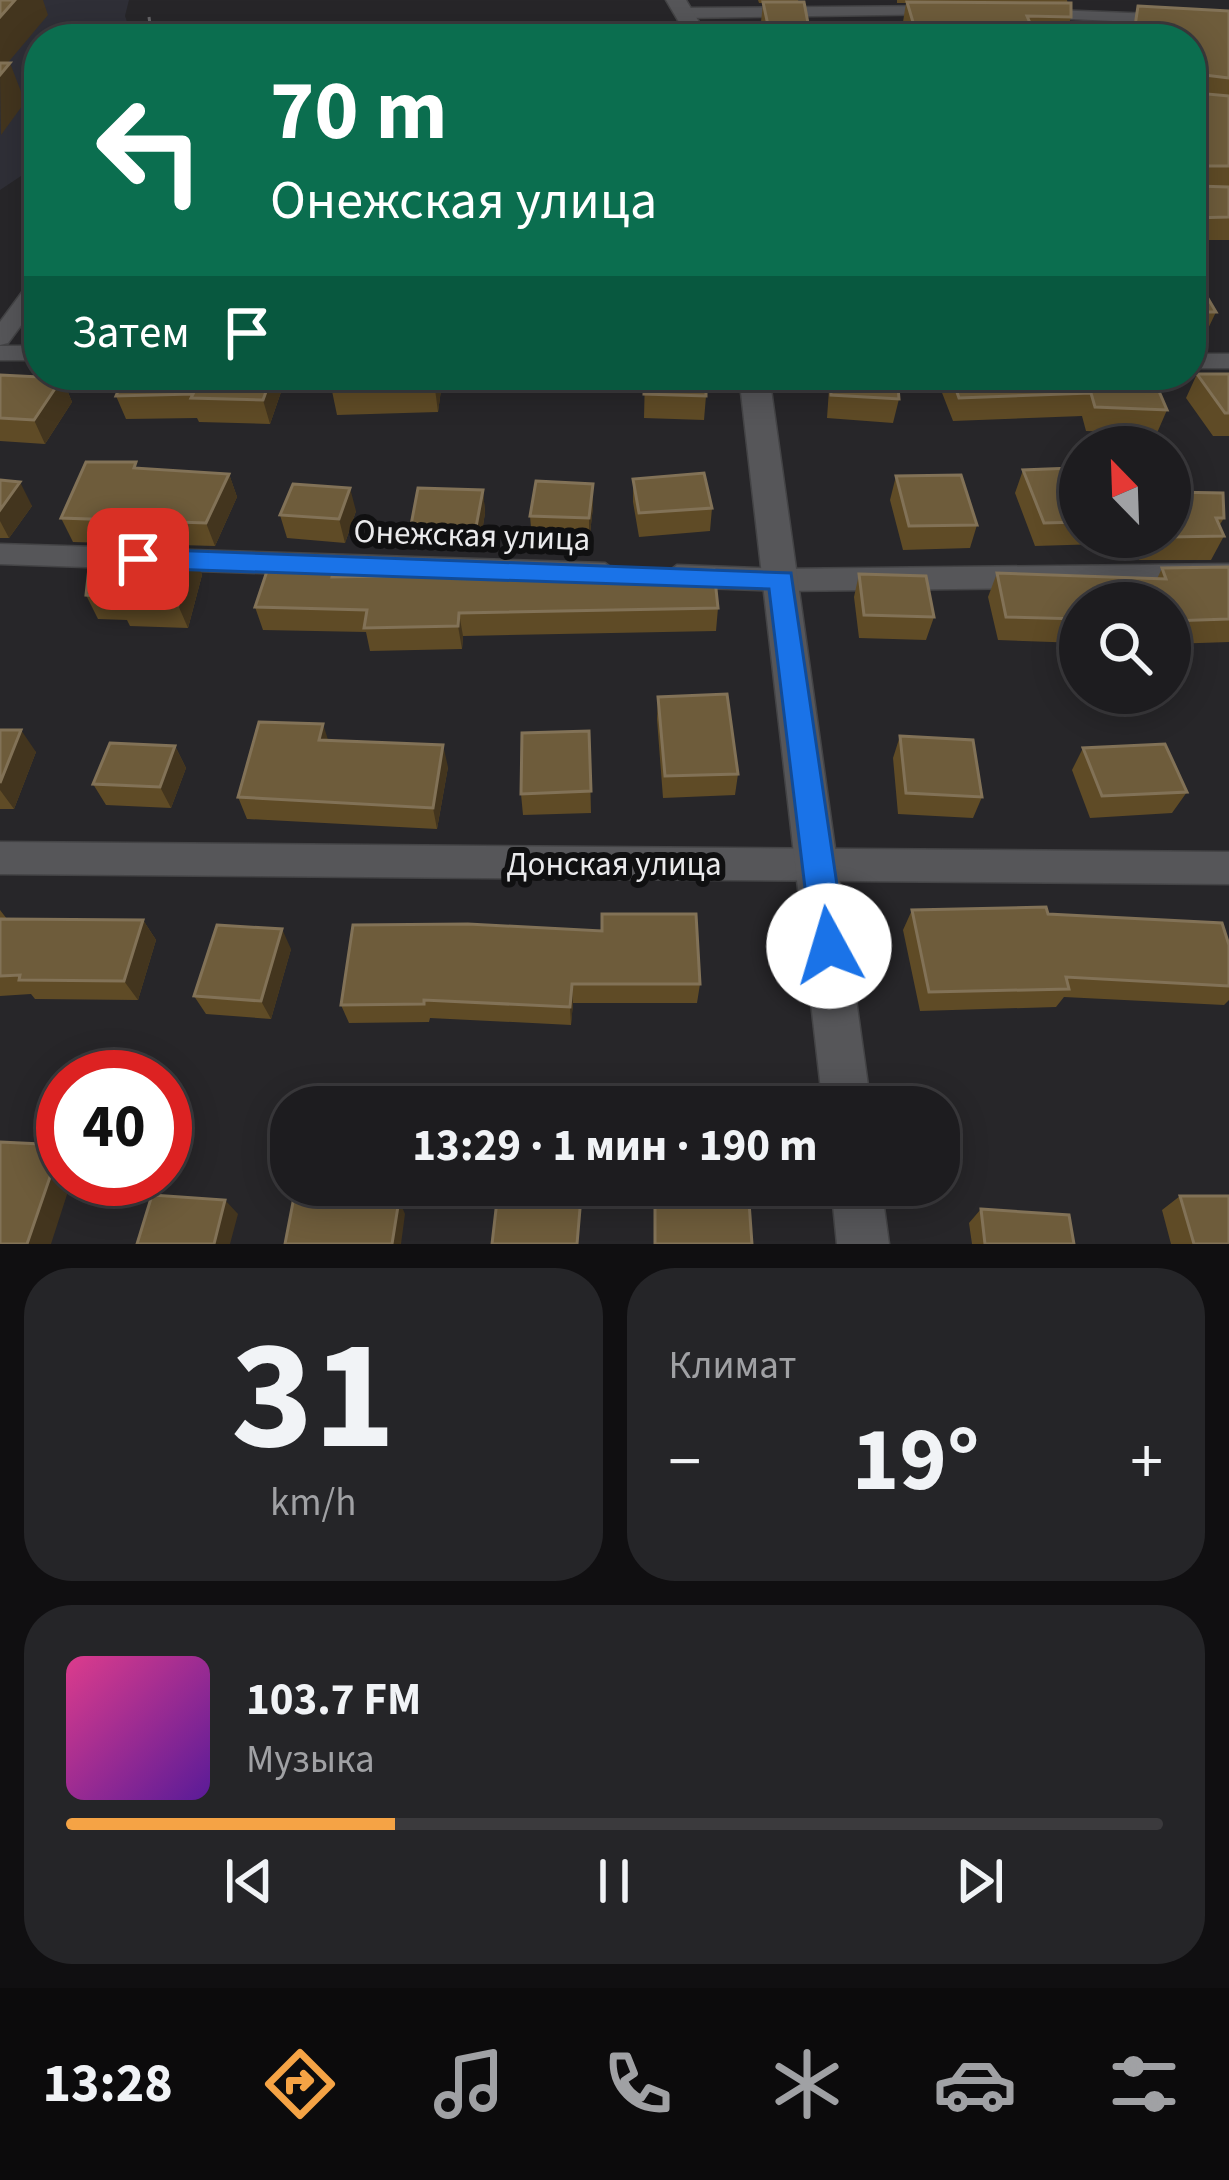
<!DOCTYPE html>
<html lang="ru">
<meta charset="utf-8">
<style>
:root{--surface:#1d1c1f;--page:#252528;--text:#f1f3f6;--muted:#a0a1a4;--line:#3b3a3d;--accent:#f5a345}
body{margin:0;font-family:"Source Sans 3",sans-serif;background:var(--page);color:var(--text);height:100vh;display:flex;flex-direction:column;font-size:45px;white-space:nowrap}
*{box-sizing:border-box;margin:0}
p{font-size:39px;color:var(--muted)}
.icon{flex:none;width:66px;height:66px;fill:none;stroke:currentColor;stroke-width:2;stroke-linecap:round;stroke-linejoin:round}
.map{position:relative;height:1244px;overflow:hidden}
.details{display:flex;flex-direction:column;gap:24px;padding:24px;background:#100f11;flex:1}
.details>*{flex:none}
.hud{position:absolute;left:24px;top:24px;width:1182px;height:366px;border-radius:48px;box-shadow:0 6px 30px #0003,0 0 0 3px var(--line);background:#0b6e4f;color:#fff;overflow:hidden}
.needle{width:78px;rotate:337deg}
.controls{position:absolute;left:1059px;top:426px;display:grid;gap:24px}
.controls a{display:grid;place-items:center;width:132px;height:132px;border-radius:50%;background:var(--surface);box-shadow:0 6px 30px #0003,0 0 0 3px var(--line);font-size:60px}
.speed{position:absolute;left:36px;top:1050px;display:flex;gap:24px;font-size:60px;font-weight:700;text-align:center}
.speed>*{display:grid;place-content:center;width:156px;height:156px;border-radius:50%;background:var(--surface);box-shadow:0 6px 30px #0003,0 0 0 3px var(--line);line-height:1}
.speed .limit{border:18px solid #d22;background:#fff;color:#111}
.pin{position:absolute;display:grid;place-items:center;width:102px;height:102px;color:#fff;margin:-51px;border-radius:24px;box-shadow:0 6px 18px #0006}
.me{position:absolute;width:132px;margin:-66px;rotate:354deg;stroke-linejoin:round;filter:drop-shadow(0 0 9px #0008)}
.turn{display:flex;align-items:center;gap:42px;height:252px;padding:0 48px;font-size:54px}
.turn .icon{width:156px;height:156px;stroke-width:2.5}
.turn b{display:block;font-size:84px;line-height:102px}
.then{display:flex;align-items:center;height:114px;padding:0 48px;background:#0003;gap:24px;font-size:45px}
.big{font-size:90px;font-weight:700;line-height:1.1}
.details .card{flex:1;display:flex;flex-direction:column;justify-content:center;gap:18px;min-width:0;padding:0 42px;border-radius:48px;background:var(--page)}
.details .dial{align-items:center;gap:0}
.dial b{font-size:156px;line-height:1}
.song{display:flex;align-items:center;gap:36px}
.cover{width:144px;height:144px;border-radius:18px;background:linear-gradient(135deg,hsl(330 70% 55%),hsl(270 70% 35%))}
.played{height:12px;border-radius:6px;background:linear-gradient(90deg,var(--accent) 30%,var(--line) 30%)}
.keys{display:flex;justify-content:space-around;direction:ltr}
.heat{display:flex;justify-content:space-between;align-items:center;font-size:66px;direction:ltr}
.details .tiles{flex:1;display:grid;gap:24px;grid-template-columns:1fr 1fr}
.card:last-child{grid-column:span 2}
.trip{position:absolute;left:270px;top:1086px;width:690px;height:120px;border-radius:48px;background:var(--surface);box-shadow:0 6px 30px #0003,0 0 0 3px var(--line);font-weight:700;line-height:120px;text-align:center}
.menu{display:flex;height:192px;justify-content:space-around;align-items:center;background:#0c0b0c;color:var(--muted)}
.menu .icon{width:84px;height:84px}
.menu .on{color:var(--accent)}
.menu b{font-size:54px;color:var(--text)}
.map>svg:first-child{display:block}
.built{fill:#2f2f37}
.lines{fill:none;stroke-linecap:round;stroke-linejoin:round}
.street-casing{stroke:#444446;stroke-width:3}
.secondary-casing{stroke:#444446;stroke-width:3}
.path{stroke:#666568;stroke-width:3;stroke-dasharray:6 6;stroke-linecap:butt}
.street{fill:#565659;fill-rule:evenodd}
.secondary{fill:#565659;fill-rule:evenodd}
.wall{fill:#5f4b26}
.shaded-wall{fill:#43351e}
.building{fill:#6e5c3b;stroke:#827257;stroke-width:3}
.route{fill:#1a73e8;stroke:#114b97;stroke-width:3}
.labels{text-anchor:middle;stroke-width:12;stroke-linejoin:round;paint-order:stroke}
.street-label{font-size:33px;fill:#eaeaec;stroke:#101011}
</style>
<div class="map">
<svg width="1229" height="1244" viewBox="0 0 1229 1244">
<rect width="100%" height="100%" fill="#272629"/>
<path class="built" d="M 0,0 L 129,0 L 125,16 L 133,39 L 39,39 L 39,164 L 0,190 Z"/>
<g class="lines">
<g class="street-casing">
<path id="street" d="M 944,6 L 952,11 L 950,14 L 686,18 L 678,13 L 686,8 Z
M 1028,9 L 1229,17 L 1229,27 L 1034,17 L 1026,12 Z
M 39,278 L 39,301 L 8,343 L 0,345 L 0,322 L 31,280 Z
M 0,346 L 39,346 L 39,360 L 0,360 Z
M 1191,354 L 1229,354 L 1229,368 L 1191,368 Z
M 0,544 L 605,563 L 619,574 L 605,585 L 0,564 Z
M 1229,564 L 1229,586 L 782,591 L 677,587 L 663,576 L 677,565 L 782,569 Z
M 0,842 L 1229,852 L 1229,884 L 0,874 Z"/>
</g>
<g class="secondary-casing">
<path id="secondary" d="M 666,0 L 686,0 L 709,39 L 689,39 Z
M 739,375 L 769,375 L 871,1107 L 823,1107 Z
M 831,1185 L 881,1185 L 889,1244 L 837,1244 Z"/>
</g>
<path class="path" d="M 149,17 L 152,39"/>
<use href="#street" class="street"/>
<use href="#secondary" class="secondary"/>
</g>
<path class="wall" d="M 758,0 L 798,0 L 811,39 L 765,39 L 761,22 L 763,3 L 759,3 Z
M 897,0 L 1067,0 L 1071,17 L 1065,38 L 908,39 L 903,22 L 906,3 L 897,3 Z
M 1138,6 L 1229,11 L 1229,240 L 1191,240 L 1191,39 L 1130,39 Z
M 1191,280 L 1216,312 L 1205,335 L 1191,335 Z
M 1197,374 L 1229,374 L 1229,436 L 1213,436 L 1186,398 Z
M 0,375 L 62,378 L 72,402 L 45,444 L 0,441 Z
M 125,375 L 277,375 L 281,392 L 270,424 L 199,422 L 197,418 L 126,419 L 116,396 Z
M 336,375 L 443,375 L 438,412 L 337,415 L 332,391 Z
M 645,375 L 706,396 L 704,420 L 644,418 Z
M 830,375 L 897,375 L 899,399 L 893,423 L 827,418 Z
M 942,375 L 1152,375 L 1167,410 L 1157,433 L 1086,431 L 1082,416 L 953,421 L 939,385 Z
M 138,468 L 229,474 L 237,497 L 215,546 L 73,542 L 61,518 Z
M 1023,470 L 1080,485 L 1080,537 L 1170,537 L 1170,492 L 1224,518 L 1219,526 L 1224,536 L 1211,560 L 1139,560 L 1133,543 L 1035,546 L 1015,493 Z
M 896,476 L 977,525 L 970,548 L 903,550 L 890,500 Z
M 633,479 L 712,508 L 710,531 L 639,537 L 633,502 Z
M 0,480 L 32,506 L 9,538 L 0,538 Z
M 593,484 L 593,507 L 589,542 L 532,539 L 530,516 Z
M 483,490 L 485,513 L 479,550 L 415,548 L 411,525 Z
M 356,511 L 345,543 L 287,538 L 280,515 Z
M 193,552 L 202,575 L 188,628 L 130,626 L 127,620 L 98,619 L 86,595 Z
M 1229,567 L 1229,642 L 1170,644 L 1170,603 L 1080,603 L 1080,643 L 998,640 L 988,597 L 997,573 L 1157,579 L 1162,568 Z
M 859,574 L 934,617 L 926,640 L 859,638 L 854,597 Z
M 334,577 L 718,608 L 716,631 L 463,636 L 462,649 L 370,651 L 366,632 L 263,630 L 255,607 Z
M 658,697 L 738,774 L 735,795 L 663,798 L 657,719 Z
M 0,730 L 36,752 L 14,809 L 0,809 Z
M 589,731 L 591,813 L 523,815 L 521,794 Z
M 900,736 L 982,797 L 973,818 L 898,814 L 893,758 Z
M 329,741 L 448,767 L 437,829 L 247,819 L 238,797 Z
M 175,746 L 186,768 L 171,808 L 106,805 L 93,784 Z
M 1083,748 L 1187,792 L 1172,813 L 1090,818 L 1072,770 Z
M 0,910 L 7,919 L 143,920 L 156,940 L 138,1000 L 35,999 L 31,994 L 0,996 Z
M 912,910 L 1048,914 L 1229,945 L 1229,1000 L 1224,1005 L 1064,997 L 1056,1007 L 920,1011 L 903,930 Z
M 353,925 L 700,984 L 697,1003 L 573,1003 L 571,1025 L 430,1018 L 429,1022 L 349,1023 L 341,1005 Z
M 291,949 L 271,1019 L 206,1014 L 194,996 Z
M 1180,1196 L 1229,1244 L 1171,1244 L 1162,1210 Z
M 981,1209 L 1074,1244 L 972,1244 L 969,1223 Z"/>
<path class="shaded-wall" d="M 15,0 L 43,0 L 48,15 L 0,72 L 0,17 Z
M 10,63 L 25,102 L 1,135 L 0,75 Z
M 272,375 L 277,375 L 281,392 L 270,424 L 263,400 Z
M 437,375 L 443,375 L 438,412 L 435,389 Z
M 62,378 L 72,402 L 45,444 L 34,420 Z
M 229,474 L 237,497 L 215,546 L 206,523 Z
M 20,482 L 32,506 L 9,538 L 0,521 L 0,510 Z
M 593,484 L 593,507 L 589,542 L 589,518 Z
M 350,488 L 356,511 L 345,543 L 339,519 Z
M 483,490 L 485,513 L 479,550 L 476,527 Z
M 193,552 L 202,575 L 188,628 L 178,605 Z
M 459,613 L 463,636 L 462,649 L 458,626 Z
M 323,724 L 330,746 L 319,740 Z
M 21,730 L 36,752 L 14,809 L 0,790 L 0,783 Z
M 443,745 L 448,767 L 437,829 L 433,808 Z
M 175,746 L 186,768 L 171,808 L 160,787 Z
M 143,920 L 156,940 L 138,1000 L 124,981 Z
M 282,929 L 291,949 L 271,1019 L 261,1001 Z
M 572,984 L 573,1003 L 571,1025 L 570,1007 Z
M 61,1145 L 63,1147 L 63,1179 L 72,1179 L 51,1244 L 27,1244 Z
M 225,1200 L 238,1214 L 230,1244 L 214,1244 Z
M 399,1200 L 405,1214 L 401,1244 L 392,1244 Z"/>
<path class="building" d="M 0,0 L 15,0 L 0,17 Z
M 763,2 L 804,2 L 811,39 L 771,39 Z
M 907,2 L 1071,3 L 1071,17 L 1027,16 L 1037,39 L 918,39 Z
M 1138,6 L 1229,11 L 1229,78 L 1196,74 L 1196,93 L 1229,96 L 1229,166 L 1200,166 L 1195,171 L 1197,186 L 1229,187 L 1229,217 L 1191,218 L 1191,39 L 1133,39 Z
M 176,27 L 294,27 L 291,34 L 512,35 L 513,31 L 594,36 L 594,39 L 170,39 Z
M 0,63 L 10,63 L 0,75 Z
M 1191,280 L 1197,280 L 1216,312 L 1191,312 Z
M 1197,374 L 1229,374 L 1229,413 L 1225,413 Z
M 0,375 L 62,378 L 34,420 L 0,418 Z
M 125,375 L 272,375 L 263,400 L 191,398 L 193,394 L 116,396 Z
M 336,375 L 437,375 L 435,389 L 332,391 Z
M 645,375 L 706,375 L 706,396 L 644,394 Z
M 831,375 L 897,375 L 899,399 L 831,395 Z
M 951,375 L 1152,375 L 1167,410 L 1095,407 L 1091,393 L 959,398 Z
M 86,462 L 136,462 L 134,468 L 229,474 L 206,523 L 61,518 Z
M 1072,468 L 1080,485 L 1080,522 L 1044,523 L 1023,470 Z
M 704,473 L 712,508 L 639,513 L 633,479 Z
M 961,475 L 977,525 L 909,526 L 896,476 Z
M 0,480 L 20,482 L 0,510 Z
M 536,481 L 593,484 L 589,518 L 530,516 Z
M 293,484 L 350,488 L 339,519 L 280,515 Z
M 418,488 L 483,490 L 476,527 L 411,525 Z
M 1170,492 L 1223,493 L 1224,518 L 1216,518 L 1224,536 L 1170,537 Z
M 91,549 L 193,552 L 178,605 L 119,603 L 121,597 L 86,595 Z
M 1229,567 L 1229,619 L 1170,621 L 1170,603 L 1080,603 L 1080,619 L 1006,617 L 997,573 L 1166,579 L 1162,568 Z
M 714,570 L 718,608 L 459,613 L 458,626 L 364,628 L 367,610 L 255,607 L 267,571 L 333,572 L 332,577 Z
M 859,574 L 926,576 L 934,617 L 864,615 Z
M 727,694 L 738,774 L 665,776 L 658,697 Z
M 259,722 L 323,724 L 319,740 L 443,745 L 433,808 L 238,797 Z
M 0,730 L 21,730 L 0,783 Z
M 589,731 L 591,791 L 521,794 L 522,733 Z
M 900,736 L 973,740 L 982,797 L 906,793 Z
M 110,743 L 175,746 L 160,787 L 93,784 Z
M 1165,744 L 1187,792 L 1102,796 L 1083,748 Z
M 1046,907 L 1048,914 L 1222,923 L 1229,945 L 1229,986 L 1066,977 L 1069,989 L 929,992 L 912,910 Z
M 602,914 L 696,914 L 700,984 L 572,984 L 570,1007 L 424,1000 L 424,1004 L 341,1005 L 353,925 L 468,924 L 602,931 Z
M 0,919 L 143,920 L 124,981 L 19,980 L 20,975 L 0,976 Z
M 217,925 L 282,929 L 261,1001 L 194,996 Z
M 0,1142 L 61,1145 L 27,1244 L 0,1244 Z
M 498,1192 L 581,1197 L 577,1244 L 492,1244 Z
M 152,1195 L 225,1200 L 214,1244 L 137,1244 Z
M 1180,1196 L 1229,1196 L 1229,1244 L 1194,1244 Z
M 294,1197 L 399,1200 L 392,1244 L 285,1244 Z
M 655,1202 L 749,1202 L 752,1244 L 655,1244 Z
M 981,1209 L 1069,1215 L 1074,1244 L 985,1244 Z"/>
<path class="route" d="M 138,549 L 791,573 L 846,946 L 841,957 L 829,961 L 817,957 L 812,946 L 769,589 L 138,568 L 125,559 Z"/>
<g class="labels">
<g class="street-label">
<text transform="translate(472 534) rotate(2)" y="12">Онежская улица</text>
<text x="614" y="875">Донская улица</text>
</g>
</g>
</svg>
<div class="controls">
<a><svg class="needle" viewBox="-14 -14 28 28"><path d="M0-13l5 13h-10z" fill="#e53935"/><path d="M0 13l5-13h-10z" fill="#a0a1a4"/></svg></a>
<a><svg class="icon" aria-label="search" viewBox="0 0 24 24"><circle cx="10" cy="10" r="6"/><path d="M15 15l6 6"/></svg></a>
</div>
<div class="speed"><div class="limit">40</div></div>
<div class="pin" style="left:138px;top:559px;background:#d93025"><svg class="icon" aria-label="arrive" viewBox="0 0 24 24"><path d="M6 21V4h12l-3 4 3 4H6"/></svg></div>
<svg class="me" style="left:829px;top:946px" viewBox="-20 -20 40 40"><circle r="19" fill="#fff"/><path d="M0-13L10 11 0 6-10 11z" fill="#1a73e8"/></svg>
<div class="trip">13:29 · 1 мин · 190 m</div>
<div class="hud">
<div class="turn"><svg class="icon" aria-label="left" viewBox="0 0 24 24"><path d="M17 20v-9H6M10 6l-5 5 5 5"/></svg><div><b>70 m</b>Онежская улица</div></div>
<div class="then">Затем<svg class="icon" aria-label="arrive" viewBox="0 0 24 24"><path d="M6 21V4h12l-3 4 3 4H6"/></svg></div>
</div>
</div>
<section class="details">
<div class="tiles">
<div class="card dial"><b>31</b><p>km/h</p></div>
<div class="card"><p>Климат</p>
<div class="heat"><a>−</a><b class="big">19°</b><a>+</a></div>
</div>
<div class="card">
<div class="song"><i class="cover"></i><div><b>103.7 FM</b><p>Музыка</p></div></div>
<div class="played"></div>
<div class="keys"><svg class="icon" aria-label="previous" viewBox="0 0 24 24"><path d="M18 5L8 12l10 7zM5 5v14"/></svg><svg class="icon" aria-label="pause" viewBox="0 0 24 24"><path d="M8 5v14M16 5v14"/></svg><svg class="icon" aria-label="next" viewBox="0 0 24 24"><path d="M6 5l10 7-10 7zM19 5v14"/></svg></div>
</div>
</div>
</section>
<nav class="menu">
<b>13:28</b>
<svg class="icon on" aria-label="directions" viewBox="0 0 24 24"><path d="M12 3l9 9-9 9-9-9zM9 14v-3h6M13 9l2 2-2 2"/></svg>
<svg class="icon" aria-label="music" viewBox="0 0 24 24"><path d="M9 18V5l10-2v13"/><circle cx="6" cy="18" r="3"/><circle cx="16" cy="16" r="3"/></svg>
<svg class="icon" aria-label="phone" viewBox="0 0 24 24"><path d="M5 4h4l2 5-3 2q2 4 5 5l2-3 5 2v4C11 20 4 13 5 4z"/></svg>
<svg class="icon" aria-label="climate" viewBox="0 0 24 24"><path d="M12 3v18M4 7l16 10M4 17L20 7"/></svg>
<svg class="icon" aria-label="car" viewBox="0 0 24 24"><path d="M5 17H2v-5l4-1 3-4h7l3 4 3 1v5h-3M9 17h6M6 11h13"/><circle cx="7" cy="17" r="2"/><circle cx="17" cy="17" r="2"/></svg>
<svg class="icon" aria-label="filters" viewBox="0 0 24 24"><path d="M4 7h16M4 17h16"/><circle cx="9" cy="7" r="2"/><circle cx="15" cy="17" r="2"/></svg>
</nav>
